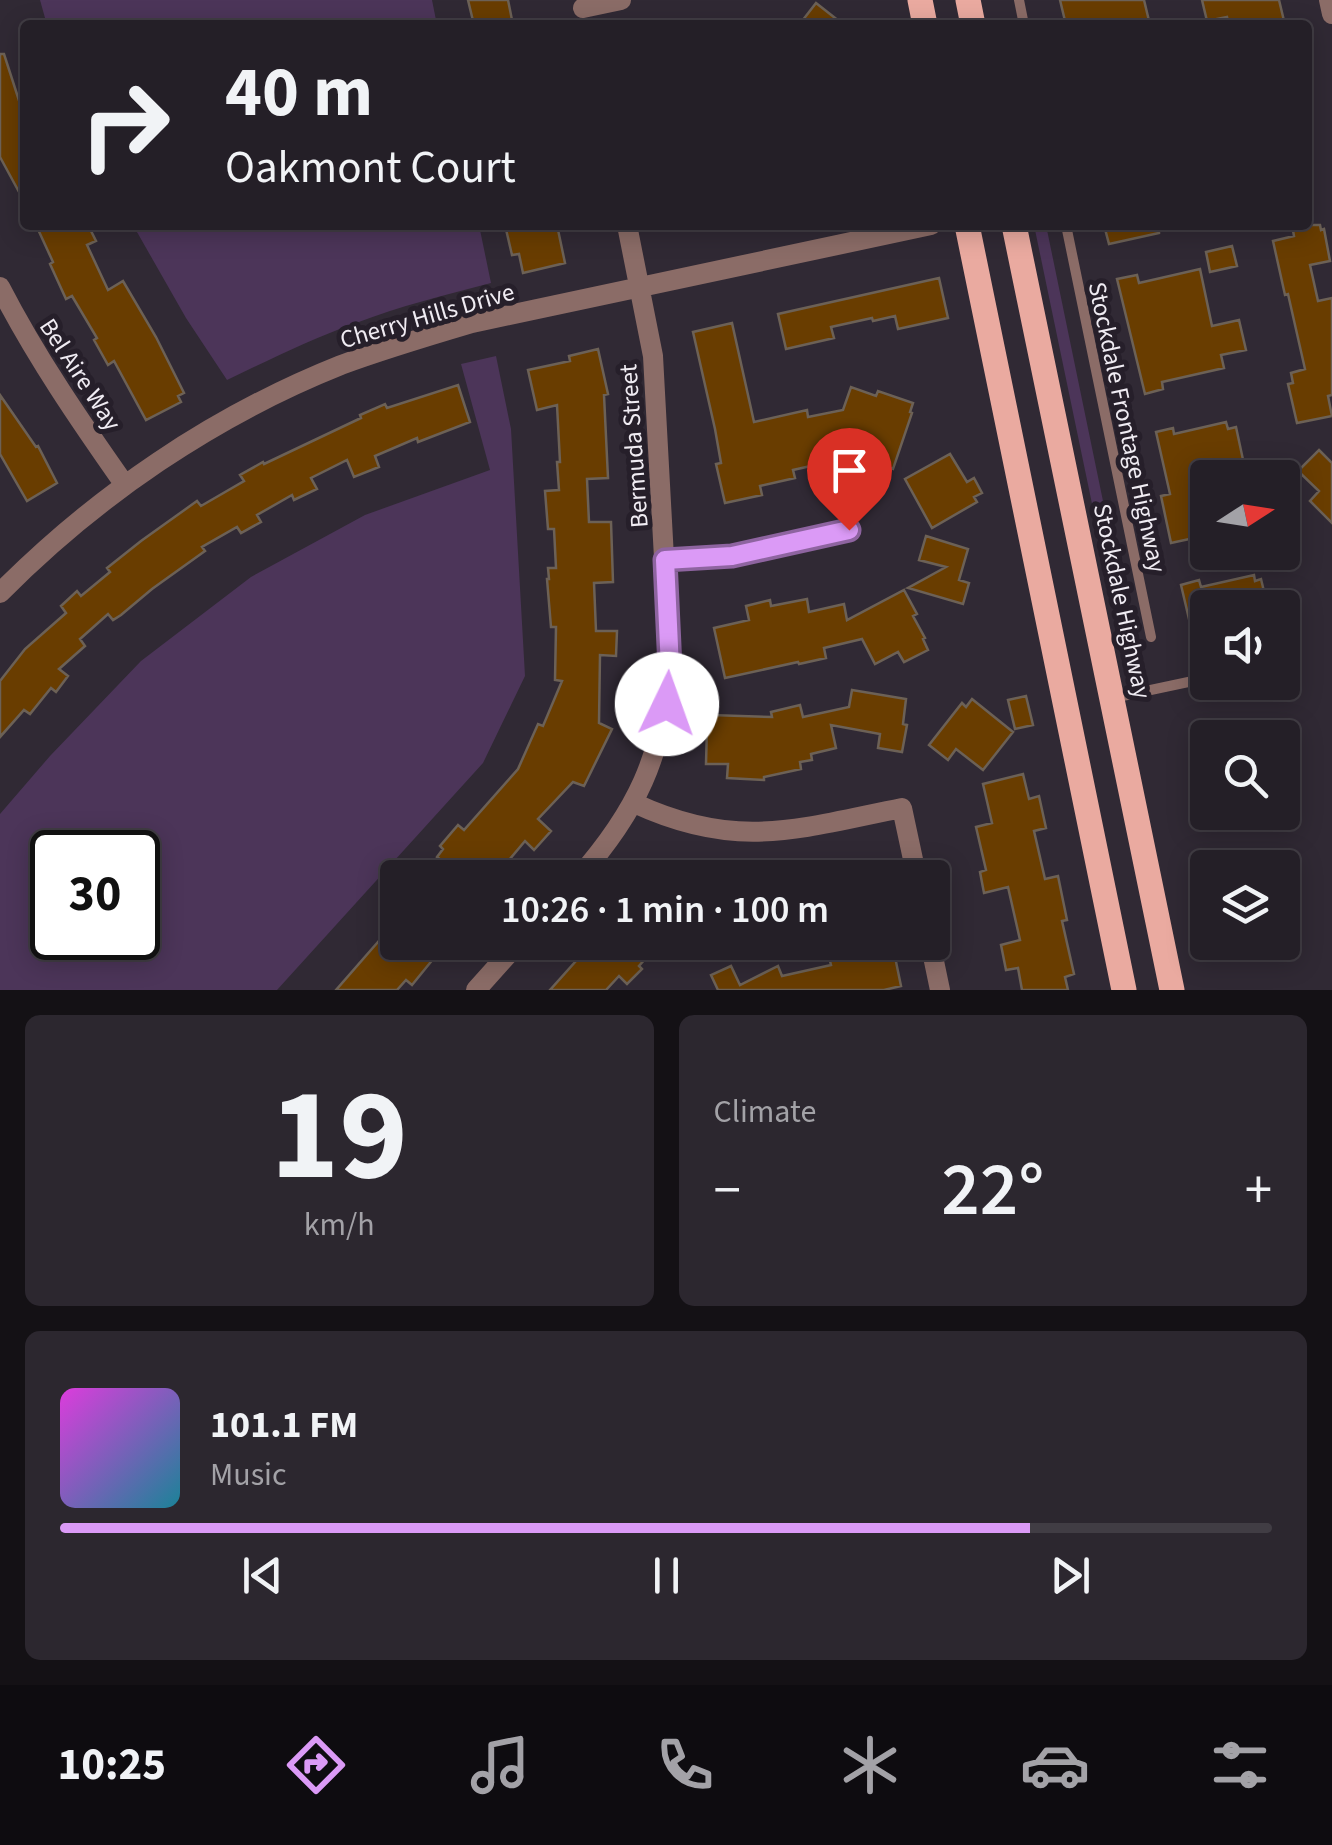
<!DOCTYPE html>
<meta charset="utf-8">
<style>
:root{--surface:#241f27;--page:#2c272f;--text:#f1f3f6;--muted:#a3a2a7;--line:#413d44;--accent:#db9af6}
body{margin:0;font-family:"Source Sans 3",sans-serif;background:var(--page);color:var(--text);height:100vh;display:flex;flex-direction:column;font-size:38px;white-space:nowrap}
*{box-sizing:border-box;margin:0}
p{font-size:32px;color:var(--muted)}
.icon{flex:none;width:55px;height:55px;fill:none;stroke:currentColor;stroke-width:2;stroke-linecap:round;stroke-linejoin:round}
.map{position:relative;height:990px;overflow:hidden}
.side{display:flex;flex-direction:column;gap:25px;padding:25px;background:#141115;flex:1}
.side>*{flex:none}
.hud{position:absolute;left:20px;top:20px;width:1292px;height:210px;border-radius:10px;box-shadow:0 5px 25px #0003,0 0 0 2px var(--line);background:#241f27;color:var(--text);overflow:hidden}
.needle{width:65px;rotate:78deg}
.fabs{position:absolute;left:1190px;top:460px;display:grid;gap:20px}
.fabs a{display:grid;place-items:center;width:110px;height:110px;border-radius:10px;background:var(--surface);box-shadow:0 5px 25px #0003,0 0 0 2px var(--line);font-size:50px}
.speed{position:absolute;left:30px;top:830px;display:flex;gap:20px;font-size:50px;font-weight:700;text-align:center}
.speed>*{display:grid;place-content:center;width:130px;height:130px;border-radius:50%;background:var(--surface);box-shadow:0 5px 25px #0003,0 0 0 2px var(--line);line-height:1}
.speed .limit{border:5px solid #111;border-radius:15px;background:#fff;color:#111}
.pin{position:absolute;display:grid;place-items:center;width:85px;height:85px;color:#fff;margin:-102px -42px;border-radius:50% 50% 50% 0;rotate:-45deg;box-shadow:0 0 10px #0007}
.pin .icon{rotate:45deg}
.me{position:absolute;width:110px;margin:-55px;rotate:3deg;stroke-linejoin:round;filter:drop-shadow(0 0 8px #0008)}
.turn{display:flex;align-items:center;gap:35px;height:210px;padding:0 40px;font-size:45px}
.turn .icon{width:130px;height:130px;stroke-width:2.5}
.turn b{display:block;font-size:70px;line-height:85px}
.big{font-size:75px;font-weight:600;line-height:1.1}
.side .card{flex:1;display:flex;flex-direction:column;justify-content:center;gap:15px;min-width:0;padding:0 35px;border-radius:15px;background:var(--page)}
.side .dial{align-items:center;gap:0}
.dial b{font-size:130px;line-height:1}
.song{display:flex;align-items:center;gap:30px}
.cover{width:120px;height:120px;border-radius:15px;background:linear-gradient(135deg,hsl(300 70% 55%),hsl(190 70% 35%))}
.played{height:10px;border-radius:5px;background:linear-gradient(90deg,var(--accent) 80%,var(--line) 80%)}
.keys{display:flex;justify-content:space-around;direction:ltr}
.heat{display:flex;justify-content:space-between;align-items:center;font-size:55px;direction:ltr}
.side .tiles{flex:1;display:grid;gap:25px;grid-template-columns:1fr 1fr}
.card:last-child{grid-column:span 2}
.trip{position:absolute;left:380px;top:860px;width:570px;height:100px;border-radius:10px;background:var(--surface);box-shadow:0 5px 25px #0003,0 0 0 2px var(--line);font-weight:600;line-height:100px;text-align:center}
.menu{display:flex;height:160px;justify-content:space-around;align-items:center;background:#0e0c10;color:var(--muted)}
.menu .icon{width:70px;height:70px}
.menu .current{color:var(--accent)}
.menu b{font-size:45px;color:var(--text)}
.map>svg:first-child{display:block}
.green{fill:#4c3559;fill-rule:evenodd}
.building{fill:#693d00;stroke:#6c6156;stroke-width:2.5}
.lines{fill:none;stroke-linecap:round;stroke-linejoin:round}
.service{stroke:#8b6c67;stroke-width:10}
.minor{stroke:#8b6c67;stroke-width:20}
.primary{stroke:#eaaaa0;stroke-width:25}
.route-casing{stroke:#8e64a0;stroke-width:25}
.route{stroke:#db9af6;stroke-width:18}
.labels{text-anchor:middle;stroke-width:10;stroke-linejoin:round;paint-order:stroke}
.street-label{font-size:25px;fill:#f0ecf3;stroke:#261f2a}
</style>
<div class="map">
<svg width="1332" height="990" viewBox="0 0 1332 990">
<rect width="100%" height="100%" fill="#302934"/>
<path class="green" d="M 40,0 L 432,0 L 437,25 L 47,25 Z
M 133,225 L 479,225 L 491,283 C 445,295 400,306 356,323 C 311,339 269,360 227,380 L 186,318 Z
M 1034,225 L 1046,225 L 1122,593 L 1115,593 L 1106,571 Z
M 496,356 L 511,429 L 525,676 L 483,763 L 277,990 L 0,990 L 0,814 L 50,756 L 141,661 L 251,577 L 365,515 L 490,470 L 461,364 ZM 138,852 L 138,938 L 52,938 L 52,852 Z"/>
<path class="building" d="M 468,0 L 508,0 L 513,25 L 474,25 Z
M 1060,0 L 1144,0 L 1150,25 L 1066,25 Z
M 1202,0 L 1279,0 L 1285,25 L 1229,25 L 1227,17 L 1207,21 Z
M 816,3 L 844,25 L 799,25 Z
M 0,54 L 4,54 L 25,119 L 25,203 L 0,157 Z
M 36,225 L 88,225 L 96,241 L 87,245 L 108,290 L 123,281 L 156,337 L 184,393 L 178,396 L 181,402 L 146,420 L 114,361 L 108,365 L 94,340 L 97,338 L 72,296 L 66,299 L 50,264 L 53,262 Z
M 505,225 L 557,225 L 565,263 L 523,273 L 519,254 L 512,255 Z
M 1104,225 L 1159,225 L 1159,233 L 1109,244 Z
M 1292,225 L 1320,225 L 1321,230 L 1324,229 L 1330,261 L 1310,265 L 1318,301 L 1332,298 L 1332,395 L 1328,396 L 1332,416 L 1297,423 L 1288,384 L 1293,383 L 1291,373 L 1305,369 L 1288,294 L 1285,295 L 1273,241 L 1294,236 Z
M 1232,246 L 1237,266 L 1210,272 L 1206,252 Z
M 1200,269 L 1212,326 L 1239,320 L 1246,350 L 1221,355 L 1224,368 L 1162,382 L 1163,389 L 1145,394 L 1117,279 L 1137,275 L 1139,283 Z
M 939,278 L 948,318 L 898,329 L 895,316 L 873,321 L 872,318 L 831,327 L 834,338 L 786,349 L 778,314 Z
M 732,323 L 754,422 L 807,410 L 808,417 L 843,410 L 851,387 L 876,396 L 878,391 L 913,403 L 910,412 L 912,413 L 893,469 L 855,456 L 793,470 L 795,478 L 760,486 L 762,495 L 725,503 L 716,464 L 721,463 L 715,429 L 693,332 Z
M 598,349 L 608,394 L 604,395 L 608,478 L 587,479 L 589,522 L 611,522 L 613,582 L 594,583 L 596,631 L 617,631 L 616,656 L 600,655 L 599,723 L 612,729 L 584,786 L 573,782 L 538,819 L 551,831 L 534,850 L 525,841 L 494,878 L 425,878 L 441,860 L 437,857 L 443,849 L 440,846 L 458,825 L 464,830 L 518,769 L 538,724 L 543,726 L 562,681 L 555,680 L 556,627 L 551,627 L 547,579 L 549,579 L 548,568 L 556,568 L 554,529 L 548,529 L 545,491 L 559,490 L 557,462 L 560,462 L 557,405 L 537,410 L 528,370 L 570,361 L 569,356 Z
M 458,385 L 470,422 L 418,442 L 417,438 L 375,456 L 379,467 L 354,477 L 347,460 L 311,478 L 317,489 L 294,500 L 292,495 L 257,515 L 261,522 L 241,533 L 237,527 L 202,547 L 205,551 L 152,589 L 121,615 L 113,620 L 108,614 L 80,639 L 85,646 L 59,669 L 68,676 L 56,692 L 51,688 L 30,714 L 24,710 L 0,737 L 0,681 L 25,649 L 66,613 L 61,606 L 77,591 L 81,596 L 110,572 L 107,568 L 141,541 L 197,501 L 201,506 L 244,481 L 240,475 L 263,462 L 264,464 L 361,418 L 360,415 L 385,404 L 387,408 Z
M 0,395 L 36,447 L 38,446 L 57,483 L 27,501 L 0,454 Z
M 1226,422 L 1228,429 L 1236,427 L 1245,469 L 1208,478 L 1208,535 L 1171,543 L 1161,496 L 1170,494 L 1156,432 L 1173,428 L 1174,434 Z
M 1319,450 L 1332,463 L 1332,523 L 1310,501 L 1319,491 L 1298,471 Z
M 950,454 L 967,482 L 974,478 L 982,493 L 974,497 L 977,502 L 932,528 L 905,479 Z
M 926,536 L 968,549 L 959,580 L 969,583 L 963,604 L 908,588 L 946,567 L 919,560 Z
M 1254,575 L 1255,581 L 1261,579 L 1268,608 L 1208,608 L 1208,633 L 1193,636 L 1181,585 L 1199,580 L 1201,587 Z
M 904,590 L 917,614 L 913,616 L 925,638 L 923,639 L 928,650 L 904,662 L 898,652 L 875,664 L 862,639 L 824,648 L 826,658 L 799,664 L 798,662 L 725,678 L 714,628 L 749,620 L 746,606 L 770,600 L 771,606 L 807,599 L 809,612 L 844,604 L 847,620 Z
M 852,690 L 906,699 L 903,724 L 907,725 L 902,752 L 878,748 L 880,734 L 831,725 L 836,748 L 811,754 L 812,760 L 800,762 L 801,769 L 764,777 L 764,780 L 727,778 L 728,764 L 706,764 L 707,726 L 710,726 L 711,715 L 772,717 L 771,712 L 800,705 L 803,717 L 849,707 Z
M 1026,696 L 1033,725 L 1015,729 L 1008,700 Z
M 972,699 L 1013,732 L 983,770 L 956,749 L 948,760 L 929,745 L 962,703 L 966,707 Z
M 1023,774 L 1029,799 L 1039,796 L 1046,828 L 1034,831 L 1045,879 L 1058,876 L 1067,920 L 1062,921 L 1074,974 L 1065,977 L 1068,990 L 1022,990 L 1018,968 L 1006,970 L 1001,945 L 1020,940 L 1008,887 L 984,893 L 980,872 L 986,870 L 976,827 L 992,823 L 983,784 Z
M 398,919 L 398,942 L 447,942 L 412,985 L 406,980 L 397,990 L 336,990 Z
M 593,942 L 660,942 L 639,966 L 642,969 L 627,984 L 619,976 L 606,990 L 550,990 Z
M 868,948 L 870,957 L 894,952 L 901,986 L 884,990 L 718,990 L 711,975 L 731,966 L 740,985 L 778,966 L 782,976 L 831,965 L 829,957 Z"/>
<g class="lines">
<path class="service" d="M 1019,0 L 1024,25
M 1066,225 L 1151,637
M 1113,698 L 1193,681"/>
<path class="minor" d="M 1329,0 L 1332,14
M 583,8 L 621,0
M 0,287 C 36,357 80,421 125,485
M 665,560 L 733,556 L 849,530
M 0,593 C 96,496 213,416 341,365 C 384,349 428,336 472,323 L 931,225
M 634,803 C 737,851 797,829 902,808 L 917,878
M 578,878 C 637,811 662,757 670,668 L 653,356 L 627,225
M 930,942 L 940,990
M 476,990 L 519,942"/>
<path class="primary" d="M 920,0 L 925,25
M 968,0 L 973,25
M 967,225 L 1124,990
M 1014,225 L 1172,990"/>
</g>
<g class="lines">
<g class="route-casing">
<path id="route" d="M 667,704 L 670,668 L 665,560 L 732,556 L 849,530"/>
</g>
<use href="#route" class="route"/>
</g>
<g class="labels">
<g class="street-label">
<text transform="translate(427 315) rotate(-16)" y="9">Cherry Hills Drive</text>
<text transform="translate(81 374) rotate(57)" y="9">Bel Aire Way</text>
<text transform="translate(1128 427) rotate(78)" y="9">Stockdale Frontage Highway</text>
<text transform="translate(633 446) rotate(-94)" y="9">Bermuda Street</text>
<text transform="translate(1123 601) rotate(78)" y="9">Stockdale Highway</text>
</g>
</g>
</svg>
<div class="fabs">
<a><svg class="needle" viewBox="-14 -14 28 28"><path d="M0-13l5 13h-10z" fill="#e53935"/><path d="M0 13l5-13h-10z" fill="#a3a2a7"/></svg></a>
<a><svg class="icon" aria-label="sound" viewBox="0 0 24 24"><path d="M4 9h4l5-4v14l-5-4H4zM17 9q2 3 0 6"/></svg></a>
<a><svg class="icon" aria-label="search" viewBox="0 0 24 24"><circle cx="10" cy="10" r="6"/><path d="M15 15l6 6"/></svg></a>
<a><svg class="icon" aria-label="layers" viewBox="0 0 24 24"><path d="M12 4l9 5-9 5-9-5zM3 14l9 5 9-5"/></svg></a>
</div>
<div class="speed"><div class="limit">30</div></div>
<div class="pin" style="left:849px;top:530px;background:#d93025"><svg class="icon" aria-label="arrive" viewBox="0 0 24 24"><path d="M6 21V4h12l-3 4 3 4H6"/></svg></div>
<svg class="me" style="left:667px;top:704px" viewBox="-20 -20 40 40"><circle r="19" fill="#fff"/><path d="M0-13L10 11 0 6-10 11z" fill="#db9af6"/></svg>
<div class="trip">10:26 · 1 min · 100 m</div>
<div class="hud">
<div class="turn"><svg class="icon" aria-label="right" viewBox="0 0 24 24"><path d="M7 20v-9h11M14 6l5 5-5 5"/></svg><div><b>40 m</b>Oakmont Court</div></div>
</div>
</div>
<section class="side">
<div class="tiles">
<div class="card dial"><b>19</b><p>km/h</p></div>
<div class="card"><p>Climate</p>
<div class="heat"><a>−</a><b class="big">22°</b><a>+</a></div>
</div>
<div class="card">
<div class="song"><i class="cover"></i><div><b>101.1 FM</b><p>Music</p></div></div>
<div class="played"></div>
<div class="keys"><svg class="icon" aria-label="previous" viewBox="0 0 24 24"><path d="M18 5L8 12l10 7zM5 5v14"/></svg><svg class="icon" aria-label="pause" viewBox="0 0 24 24"><path d="M8 5v14M16 5v14"/></svg><svg class="icon" aria-label="next" viewBox="0 0 24 24"><path d="M6 5l10 7-10 7zM19 5v14"/></svg></div>
</div>
</div>
</section>
<nav class="menu">
<b>10:25</b>
<svg class="icon current" aria-label="directions" viewBox="0 0 24 24"><path d="M12 3l9 9-9 9-9-9zM9 14v-3h6M13 9l2 2-2 2"/></svg>
<svg class="icon" aria-label="music" viewBox="0 0 24 24"><path d="M9 18V5l10-2v13"/><circle cx="6" cy="18" r="3"/><circle cx="16" cy="16" r="3"/></svg>
<svg class="icon" aria-label="phone" viewBox="0 0 24 24"><path d="M5 4h4l2 5-3 2q2 4 5 5l2-3 5 2v4C11 20 4 13 5 4z"/></svg>
<svg class="icon" aria-label="climate" viewBox="0 0 24 24"><path d="M12 3v18M4 7l16 10M4 17L20 7"/></svg>
<svg class="icon" aria-label="car" viewBox="0 0 24 24"><path d="M5 17H2v-5l4-1 3-4h7l3 4 3 1v5h-3M9 17h6M6 11h13"/><circle cx="7" cy="17" r="2"/><circle cx="17" cy="17" r="2"/></svg>
<svg class="icon" aria-label="filters" viewBox="0 0 24 24"><path d="M4 7h16M4 17h16"/><circle cx="9" cy="7" r="2"/><circle cx="15" cy="17" r="2"/></svg>
</nav>
